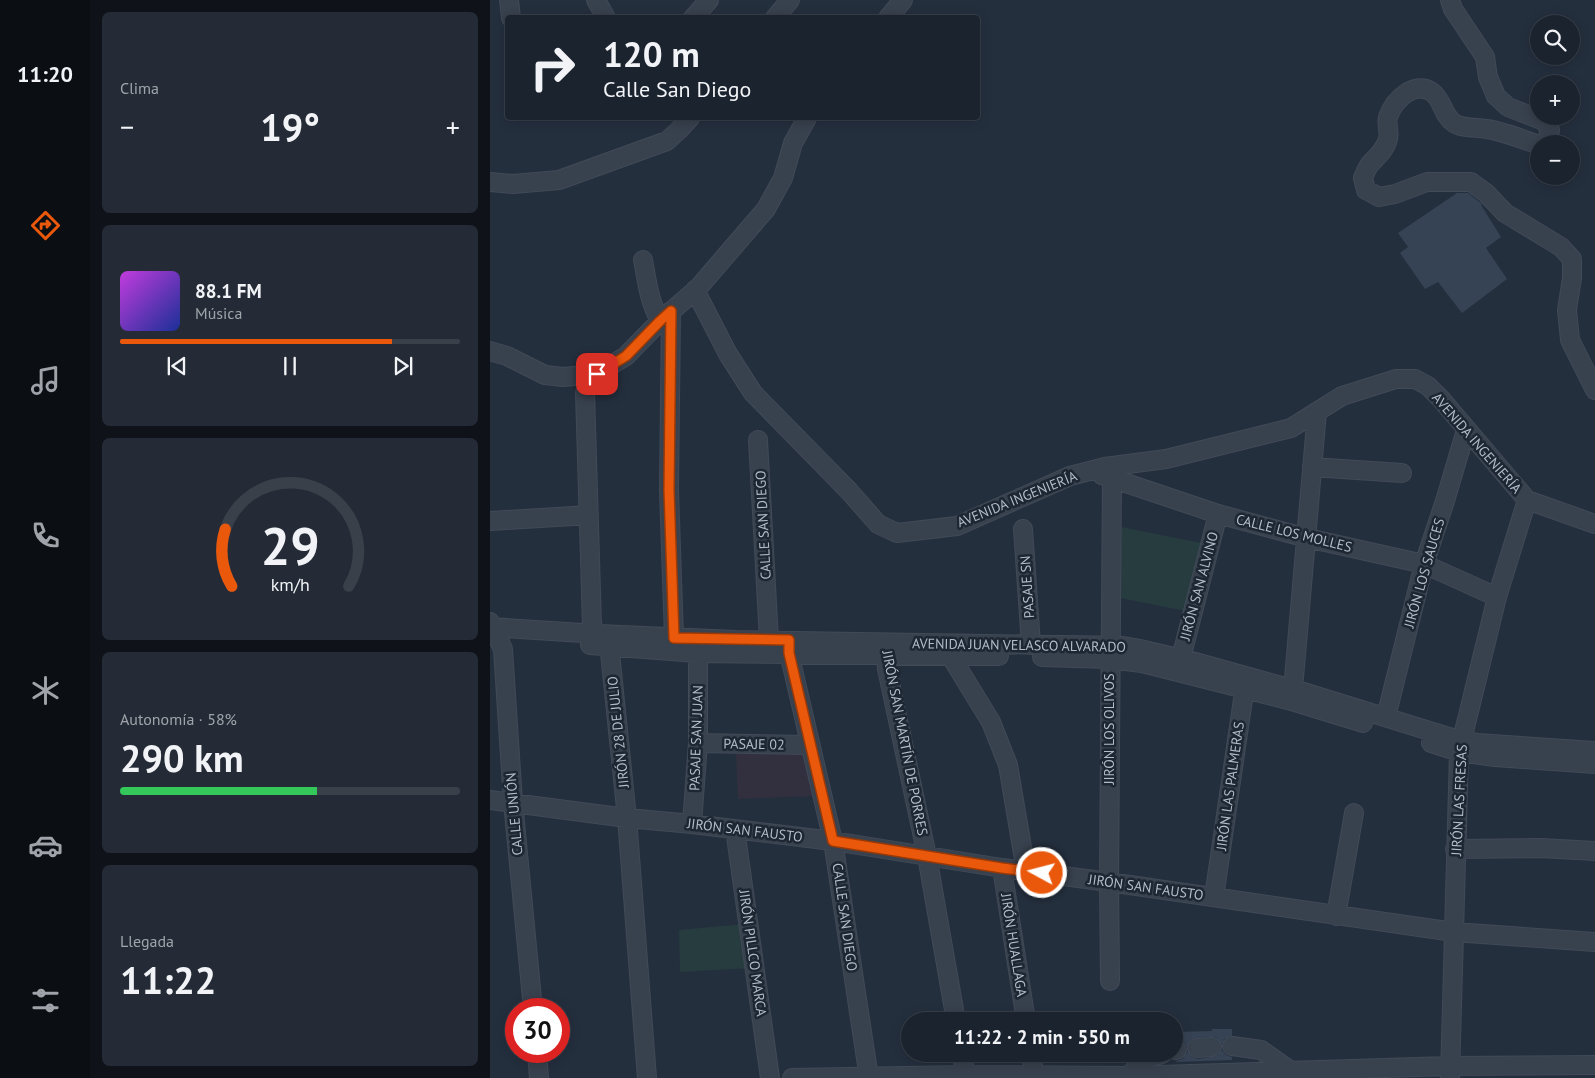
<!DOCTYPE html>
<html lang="es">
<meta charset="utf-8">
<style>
:root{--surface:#1b232e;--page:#242b36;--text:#f1f3f6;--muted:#a0a4aa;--line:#39404a;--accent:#ea580c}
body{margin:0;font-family:"PT Sans",sans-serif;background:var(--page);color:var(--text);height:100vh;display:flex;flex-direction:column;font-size:19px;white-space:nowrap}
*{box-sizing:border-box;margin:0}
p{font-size:16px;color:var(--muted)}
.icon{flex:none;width:28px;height:28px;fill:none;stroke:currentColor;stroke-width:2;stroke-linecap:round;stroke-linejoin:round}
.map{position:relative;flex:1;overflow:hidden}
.panel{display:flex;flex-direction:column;gap:12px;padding:12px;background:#0f1319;width:400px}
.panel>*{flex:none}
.banner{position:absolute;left:15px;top:15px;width:475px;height:105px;border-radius:5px;box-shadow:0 2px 12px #0003,0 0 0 1px var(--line);background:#1b232e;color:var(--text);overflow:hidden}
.buttons{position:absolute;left:1040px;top:15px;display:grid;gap:10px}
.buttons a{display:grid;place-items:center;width:50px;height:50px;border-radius:50%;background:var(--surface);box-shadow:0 2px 12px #0003,0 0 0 1px var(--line);font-size:25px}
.speed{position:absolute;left:15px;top:998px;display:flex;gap:10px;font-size:25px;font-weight:700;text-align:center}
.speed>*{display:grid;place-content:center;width:65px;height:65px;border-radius:50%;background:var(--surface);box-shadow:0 2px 12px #0003,0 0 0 1px var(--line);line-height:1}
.speed .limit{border:8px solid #d22;background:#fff;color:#111}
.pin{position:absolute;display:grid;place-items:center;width:42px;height:42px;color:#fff;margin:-21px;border-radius:10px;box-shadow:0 2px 8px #0006}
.me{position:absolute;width:55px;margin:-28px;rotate:277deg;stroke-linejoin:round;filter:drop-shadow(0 0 4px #0008)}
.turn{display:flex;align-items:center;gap:18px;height:105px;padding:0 15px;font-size:22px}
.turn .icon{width:65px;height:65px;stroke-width:2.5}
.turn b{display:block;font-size:35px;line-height:42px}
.big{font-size:38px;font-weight:700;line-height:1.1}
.panel .tile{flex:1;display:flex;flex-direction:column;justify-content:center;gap:8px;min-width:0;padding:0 18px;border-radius:8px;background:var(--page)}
.panel .dial{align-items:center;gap:0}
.dial svg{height:130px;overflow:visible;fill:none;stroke:var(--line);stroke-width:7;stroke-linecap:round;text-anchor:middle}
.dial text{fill:var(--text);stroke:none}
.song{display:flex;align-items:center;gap:15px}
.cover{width:60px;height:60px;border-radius:8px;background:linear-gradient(135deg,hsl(290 70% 55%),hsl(230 70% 35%))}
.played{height:5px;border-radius:2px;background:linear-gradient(90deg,var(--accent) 80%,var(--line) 80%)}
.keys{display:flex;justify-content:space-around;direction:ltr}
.heat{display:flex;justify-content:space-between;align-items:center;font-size:28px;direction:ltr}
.charge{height:8px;border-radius:4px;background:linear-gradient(90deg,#34c759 58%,var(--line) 0)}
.trip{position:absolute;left:411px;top:1012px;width:282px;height:50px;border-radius:25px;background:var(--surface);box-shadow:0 2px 12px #0003,0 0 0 1px var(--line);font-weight:700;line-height:50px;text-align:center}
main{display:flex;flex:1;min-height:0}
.tab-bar{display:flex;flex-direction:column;width:90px;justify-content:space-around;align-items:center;background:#0b0e12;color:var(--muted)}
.tab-bar .icon{width:35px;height:35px}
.tab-bar .on{color:var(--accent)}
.tab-bar b{font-size:22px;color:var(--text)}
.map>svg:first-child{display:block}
.medical{fill:#32303f}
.green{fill:#263c3f}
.building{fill:#364354}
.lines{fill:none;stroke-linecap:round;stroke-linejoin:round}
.minor-casing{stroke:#414a57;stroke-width:20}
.minor{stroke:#38414e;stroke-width:18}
.route-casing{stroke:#983908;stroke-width:12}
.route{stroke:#ea580c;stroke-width:9}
.labels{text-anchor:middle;stroke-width:5;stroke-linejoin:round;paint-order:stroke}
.street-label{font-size:14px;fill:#b4bcc9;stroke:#1d2633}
</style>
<main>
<nav class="tab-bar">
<b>11:20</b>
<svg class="icon on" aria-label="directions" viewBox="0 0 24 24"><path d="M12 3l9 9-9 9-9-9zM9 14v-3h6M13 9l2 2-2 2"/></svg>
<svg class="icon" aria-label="music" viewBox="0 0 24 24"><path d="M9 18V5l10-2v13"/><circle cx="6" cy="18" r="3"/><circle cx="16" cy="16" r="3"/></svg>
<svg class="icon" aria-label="phone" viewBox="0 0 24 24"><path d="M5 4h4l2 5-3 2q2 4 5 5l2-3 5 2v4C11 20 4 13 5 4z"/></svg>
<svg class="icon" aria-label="climate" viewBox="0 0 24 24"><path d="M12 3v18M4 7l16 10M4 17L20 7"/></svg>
<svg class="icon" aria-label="car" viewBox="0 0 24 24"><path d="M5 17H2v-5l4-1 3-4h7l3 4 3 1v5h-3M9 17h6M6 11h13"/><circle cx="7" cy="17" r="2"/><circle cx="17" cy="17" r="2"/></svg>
<svg class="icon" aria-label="filters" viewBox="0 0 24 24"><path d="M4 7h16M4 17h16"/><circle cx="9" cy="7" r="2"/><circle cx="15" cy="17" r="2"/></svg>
</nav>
<section class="panel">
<div class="tile"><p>Clima</p>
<div class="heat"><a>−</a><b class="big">19°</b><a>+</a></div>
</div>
<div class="tile">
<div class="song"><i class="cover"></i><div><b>88.1 FM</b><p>Música</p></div></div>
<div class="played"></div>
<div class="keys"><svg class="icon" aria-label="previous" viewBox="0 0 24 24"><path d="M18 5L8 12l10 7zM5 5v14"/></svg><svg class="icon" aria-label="pause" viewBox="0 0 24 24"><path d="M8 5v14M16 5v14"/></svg><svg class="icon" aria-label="next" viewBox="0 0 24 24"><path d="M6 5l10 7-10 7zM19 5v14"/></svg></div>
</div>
<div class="tile dial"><svg viewBox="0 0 100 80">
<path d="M14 69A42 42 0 1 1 86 69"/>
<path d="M14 69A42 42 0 0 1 10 34" stroke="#ea580c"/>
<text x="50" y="56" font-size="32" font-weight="700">29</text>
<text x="50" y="72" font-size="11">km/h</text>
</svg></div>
<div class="tile"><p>Autonomía · 58%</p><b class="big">290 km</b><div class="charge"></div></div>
<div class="tile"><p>Llegada</p><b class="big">11:22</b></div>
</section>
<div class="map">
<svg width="1105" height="1078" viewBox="0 0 1105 1078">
<rect width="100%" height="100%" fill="#242f3e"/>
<path class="medical" d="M 312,752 L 325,796 L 248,799 L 246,754 Z"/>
<path class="green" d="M 631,527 L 711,543 L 696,611 L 630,598 Z
M 255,924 L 261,968 L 190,972 L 189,930 Z"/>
<path class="building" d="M 967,193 L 978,193 L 992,204 L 991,205 L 1011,237 L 996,248 L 1017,279 L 972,313 L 948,282 L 935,289 L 910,253 L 918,247 L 908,233 Z
M 722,1029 L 742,1029 L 742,1036 L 734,1039 L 732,1044 L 726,1037 L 706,1038 L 701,1040 L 697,1047 L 693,1041 L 685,1039 L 685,1032 L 722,1031 Z
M 732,1050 L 736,1055 L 742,1057 L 742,1060 L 686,1062 L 686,1061 L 693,1059 L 697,1052 L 702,1057 L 708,1059 L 727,1056 Z"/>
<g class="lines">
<g class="minor-casing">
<path id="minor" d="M 19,0 L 21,18
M 106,0 L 116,18
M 960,0 L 963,9 L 995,57 L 998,77 L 1006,96 L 1018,107 L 1054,121 L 1060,130 L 1057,141 L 1053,144
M 203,18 L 219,0
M 285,18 L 300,0
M 398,18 L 413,0
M 1049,145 C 1034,140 1012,131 997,129 C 987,127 973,129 964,123 C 952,115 953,100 942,92 C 924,80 904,100 898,117 C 896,124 900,132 898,139 C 895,150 887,157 880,164 C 877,168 875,173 873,178 L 876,190 L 889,197 L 905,194 L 937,182 L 981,182 L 996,193 L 1015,213 L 1071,247 L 1082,259 L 1082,278 L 1077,310 L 1080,340 L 1105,390
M 0,182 L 23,184 L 69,180 L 177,141 L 189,130 L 200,118
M 153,260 C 157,281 159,301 170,321
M 205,290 L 238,354 L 263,393 L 359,491 L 388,524 L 407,533 L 467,526 L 580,476 L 615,467 L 676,459 L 801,428 L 852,396 L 906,379 L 925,379 L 938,386 L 951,399 L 1037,500 L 1105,524
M 181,311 L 179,490 L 184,637
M 0,351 L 17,356 L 55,375 L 73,377 L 107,374 L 136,356 L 170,321 L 208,288 L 276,209 L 293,178 L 303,143 L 317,118
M 95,392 L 102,626 L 120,653 L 137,818 L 157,1078
M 268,440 L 279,640
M 822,467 L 912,473
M 612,475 L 728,514 L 817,538 L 934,564 L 1007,597
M 0,521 L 99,515
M 533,529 L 541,645
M 0,622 L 13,649 L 23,802 L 43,1009
M 0,627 L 108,634 L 245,640 L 633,646 L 650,649 L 705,662 L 817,693 L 959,737 L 987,743 L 1105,751
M 395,643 L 397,669 L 437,856 L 466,1021
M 299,644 L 299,653 L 343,841 L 379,1078
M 100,645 L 208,653 L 509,656
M 460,655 L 501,722 L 518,765 L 536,871
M 552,657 L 619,659 L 652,663 L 798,700 L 873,723
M 691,658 L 728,514
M 801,689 L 804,678 L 827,412
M 896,717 L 934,564 L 955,501 L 976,430
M 208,743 L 320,745
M 941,743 L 969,752 L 1005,757 L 1105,764
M 0,800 L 137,818 L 202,824 L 343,841 L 512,868 L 619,882 L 964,932 L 1105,942
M 202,824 L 208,743 L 208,653
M 245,829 L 280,1078
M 965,849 L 1051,848 L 1105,851
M 512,868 L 536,1021
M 724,897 L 756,679
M 846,916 L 864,813
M 620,981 L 619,882 L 622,478
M 742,1046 L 771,1050 L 805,1074
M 707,1048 L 722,1047
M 685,1050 L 687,1050
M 47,1051 L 49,1078
M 472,1054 L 476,1078
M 541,1054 L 545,1078
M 302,1078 L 476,1075 L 637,1076 L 960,1066 L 1105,1065
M 636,1078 L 657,1058 L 672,1054
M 960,1078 L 969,752 L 1007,597 L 1037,500"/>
</g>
<use href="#minor" class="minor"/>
</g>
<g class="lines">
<g class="route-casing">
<path id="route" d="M 107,374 L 136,356 L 170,321 L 181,311 L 179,490 L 184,638 L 299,640 L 299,653 L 343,841 L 512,868 L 552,873"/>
</g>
<use href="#route" class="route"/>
</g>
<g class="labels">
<g class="street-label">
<text transform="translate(987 443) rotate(49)" y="5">AVENIDA INGENIERÍA</text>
<text transform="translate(527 499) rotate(-22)" y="5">AVENIDA INGENIERÍA</text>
<text transform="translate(273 525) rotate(-93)" y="5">CALLE SAN DIEGO</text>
<text transform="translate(804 533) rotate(14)" y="5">CALLE LOS MOLLES</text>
<text transform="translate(934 573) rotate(-74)" y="5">JIRÓN LOS SAUCES</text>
<text transform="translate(709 586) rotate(-75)" y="5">JIRÓN SAN ALVINO</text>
<text transform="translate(537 587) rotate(-94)" y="5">PASAJE SN</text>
<text transform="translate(529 645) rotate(1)" y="5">AVENIDA JUAN VELASCO ALVARADO</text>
<text transform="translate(619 729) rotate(-90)" y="5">JIRÓN LOS OLIVOS</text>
<text transform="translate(128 732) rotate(-96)" y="5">JIRÓN 28 DE JULIO</text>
<text transform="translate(206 738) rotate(-88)" y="5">PASAJE SAN JUAN</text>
<text transform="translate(415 743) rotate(79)" y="5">JIRÓN SAN MARTÍN DE PORRES</text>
<text transform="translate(264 744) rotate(1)" y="5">PASAJE 02</text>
<text transform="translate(740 786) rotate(-82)" y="5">JIRÓN LAS PALMERAS</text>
<text transform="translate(969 800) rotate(-87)" y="5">JIRÓN LAS FRESAS</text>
<text transform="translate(24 814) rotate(-95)" y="5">CALLE UNIÓN</text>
<text transform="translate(255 830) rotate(7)" y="5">JIRÓN SAN FAUSTO</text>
<text transform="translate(656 887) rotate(8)" y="5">JIRÓN SAN FAUSTO</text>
<text transform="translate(355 917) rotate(82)" y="5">CALLE SAN DIEGO</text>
<text transform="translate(524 945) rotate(81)" y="5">JIRÓN HUALLAGA</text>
<text transform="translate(263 953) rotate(82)" y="5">JIRÓN PILLCO MARCA</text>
</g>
</g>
</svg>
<div class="buttons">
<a><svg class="icon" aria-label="search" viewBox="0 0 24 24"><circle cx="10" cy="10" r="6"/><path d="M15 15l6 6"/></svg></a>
<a>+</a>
<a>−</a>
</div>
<div class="speed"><div class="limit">30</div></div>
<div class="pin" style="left:107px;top:374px;background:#d93025"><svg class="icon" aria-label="arrive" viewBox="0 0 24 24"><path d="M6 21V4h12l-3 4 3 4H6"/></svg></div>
<svg class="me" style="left:552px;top:873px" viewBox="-20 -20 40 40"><circle r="17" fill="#ea580c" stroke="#fff" stroke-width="3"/><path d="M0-11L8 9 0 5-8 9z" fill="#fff"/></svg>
<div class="trip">11:22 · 2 min · 550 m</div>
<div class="banner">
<div class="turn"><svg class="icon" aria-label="right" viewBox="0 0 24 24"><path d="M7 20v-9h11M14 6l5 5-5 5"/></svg><div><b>120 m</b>Calle San Diego</div></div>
</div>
</div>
</main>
